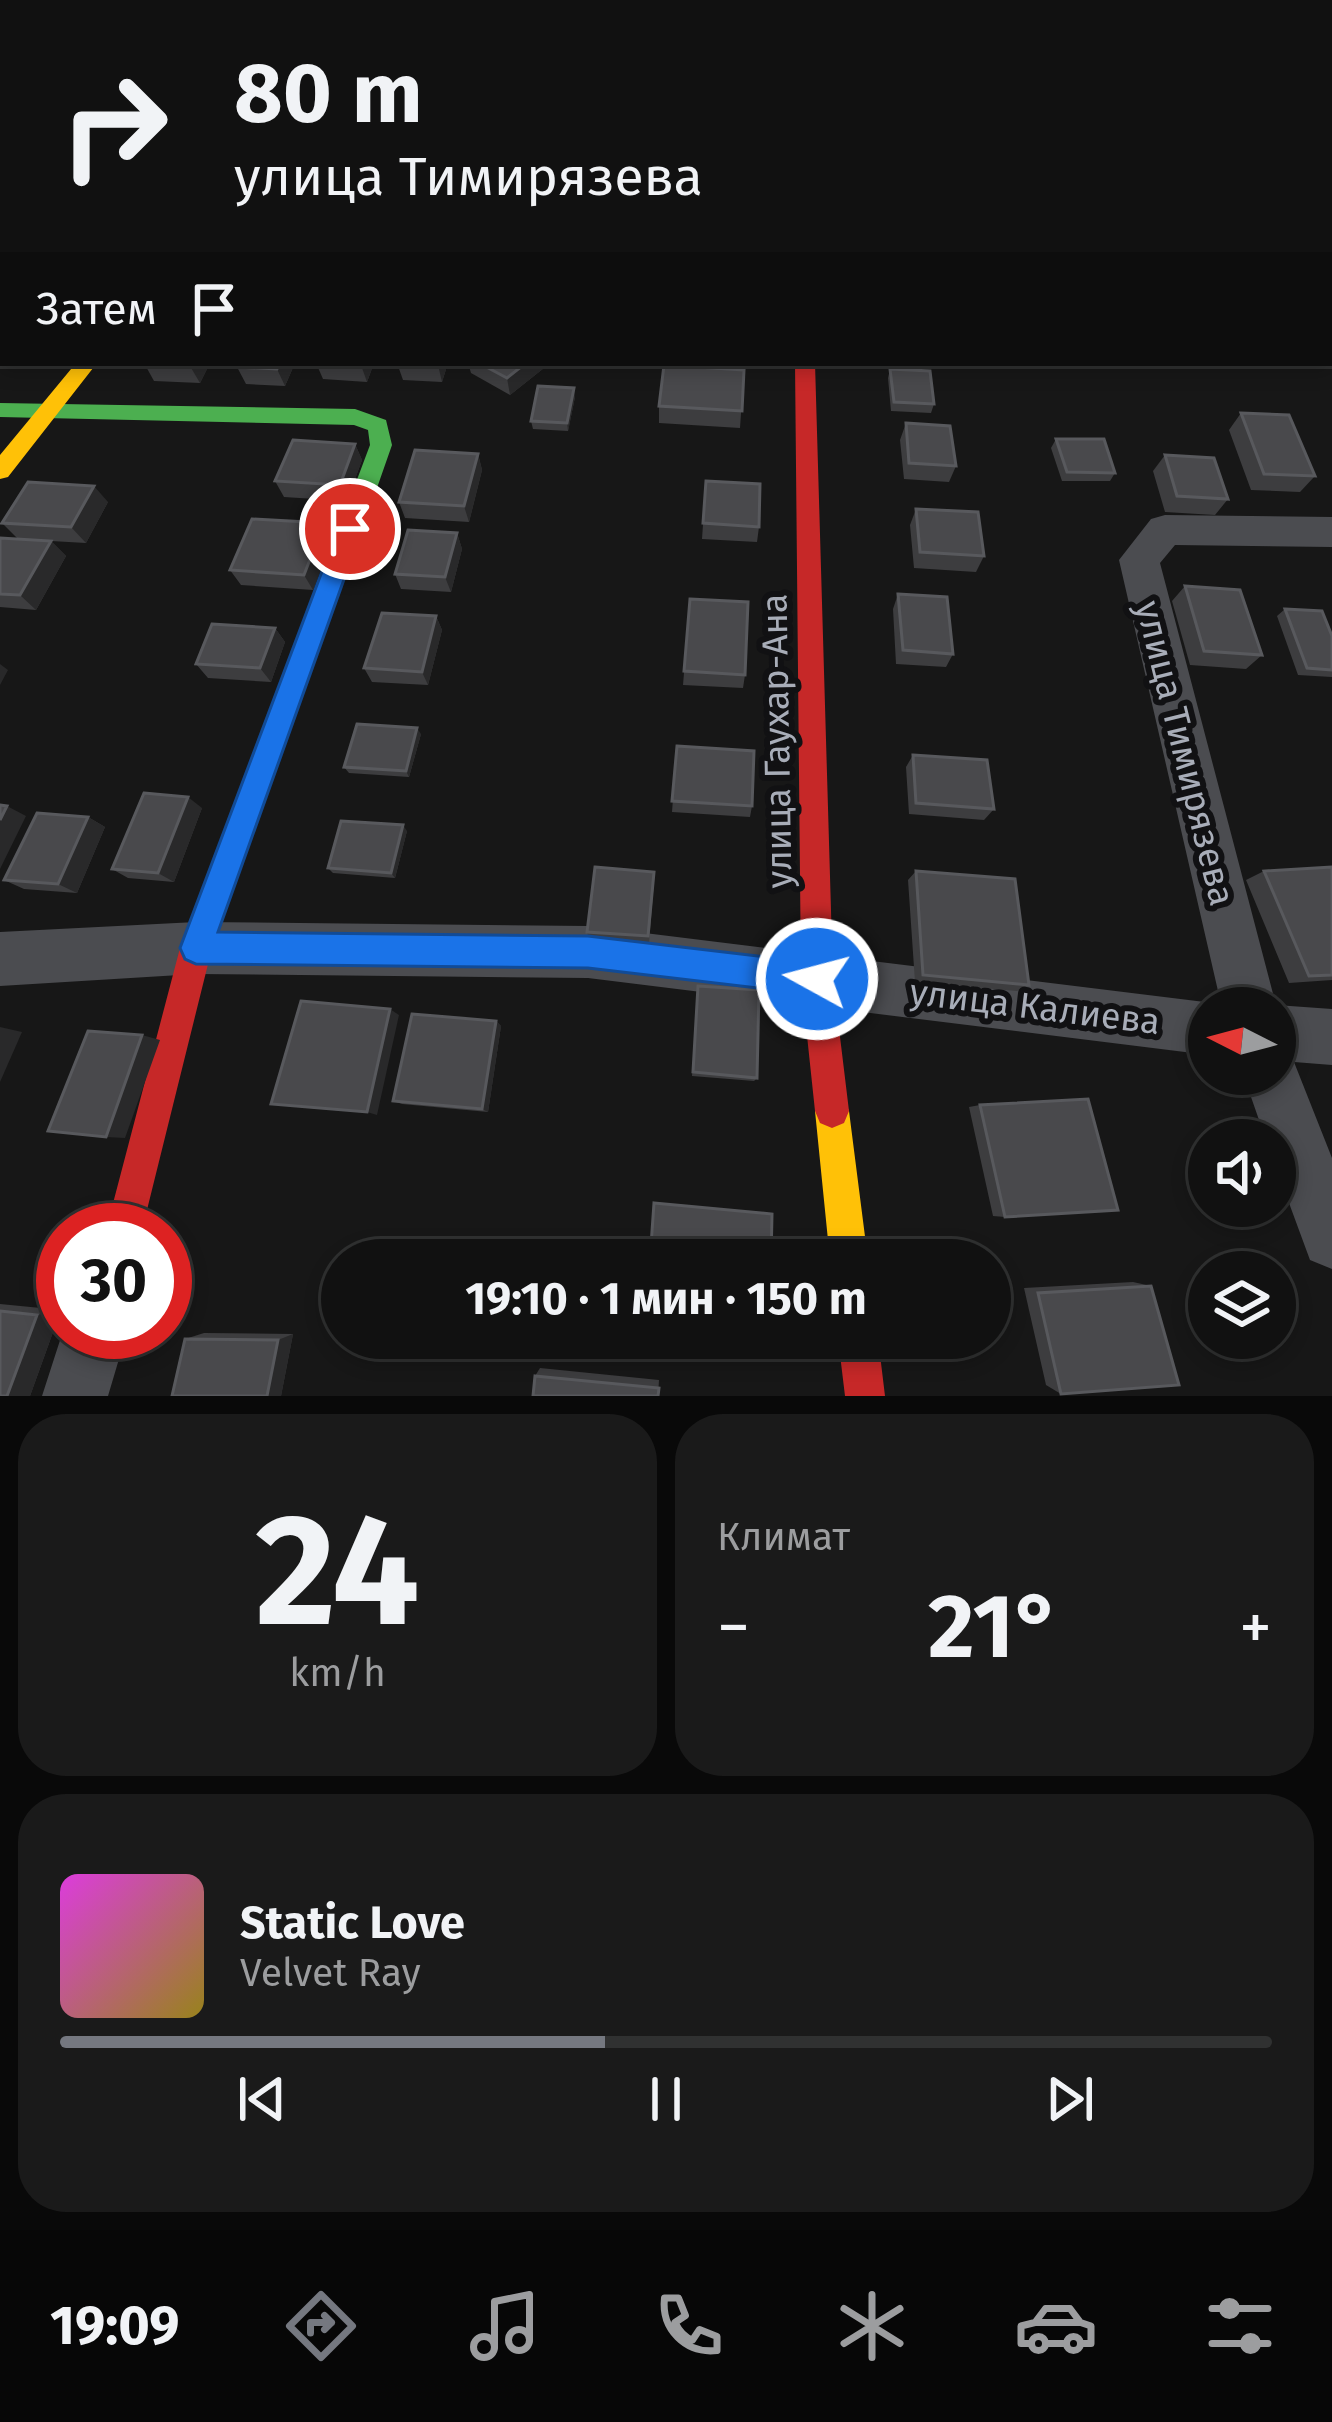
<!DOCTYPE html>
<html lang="ru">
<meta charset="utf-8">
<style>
:root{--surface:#111;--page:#1a1a1a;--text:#f1f3f6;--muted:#9c9d9f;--line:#303131;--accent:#757880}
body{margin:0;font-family:"Fira Sans",sans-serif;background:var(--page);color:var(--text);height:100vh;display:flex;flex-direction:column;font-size:45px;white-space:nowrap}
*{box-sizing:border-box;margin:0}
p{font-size:39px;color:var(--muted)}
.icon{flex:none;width:66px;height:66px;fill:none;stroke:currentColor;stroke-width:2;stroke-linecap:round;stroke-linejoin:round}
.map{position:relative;height:1396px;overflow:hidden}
.sheet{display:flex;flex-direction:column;gap:18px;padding:18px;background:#090909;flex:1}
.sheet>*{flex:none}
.top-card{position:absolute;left:0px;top:0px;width:1332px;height:366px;box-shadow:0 6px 18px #0003,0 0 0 3px var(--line);background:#111;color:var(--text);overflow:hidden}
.needle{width:78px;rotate:276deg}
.fabs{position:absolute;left:1188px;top:987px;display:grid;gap:24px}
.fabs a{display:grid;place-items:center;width:108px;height:108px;border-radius:50%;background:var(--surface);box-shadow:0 6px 18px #0003,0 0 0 3px var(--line);font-size:60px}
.speed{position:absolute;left:36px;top:1203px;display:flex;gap:24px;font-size:60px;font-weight:700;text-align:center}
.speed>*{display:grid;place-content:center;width:156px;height:156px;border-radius:50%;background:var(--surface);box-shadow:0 6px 18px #0003,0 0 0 3px var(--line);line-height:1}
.speed .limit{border:18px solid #d22;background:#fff;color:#111}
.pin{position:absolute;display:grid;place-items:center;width:102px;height:102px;color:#fff;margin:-51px;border:6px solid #fff;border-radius:50%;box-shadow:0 3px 12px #0007}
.me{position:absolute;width:132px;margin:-66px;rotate:277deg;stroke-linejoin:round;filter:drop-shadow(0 0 9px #0008)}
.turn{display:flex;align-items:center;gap:42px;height:252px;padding:0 36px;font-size:54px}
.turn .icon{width:156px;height:156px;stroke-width:2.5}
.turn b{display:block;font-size:84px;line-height:102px}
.then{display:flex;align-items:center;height:114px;padding:0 36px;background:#0003;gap:24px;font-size:45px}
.big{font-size:90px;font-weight:700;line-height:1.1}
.sheet .widget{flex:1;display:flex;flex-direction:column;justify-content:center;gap:18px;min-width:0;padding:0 42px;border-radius:48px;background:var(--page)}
.sheet .dial{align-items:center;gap:0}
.dial b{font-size:156px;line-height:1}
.song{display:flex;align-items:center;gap:36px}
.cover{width:144px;height:144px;border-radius:18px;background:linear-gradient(135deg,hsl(300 70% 55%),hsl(50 70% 35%))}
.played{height:12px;border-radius:6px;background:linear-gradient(90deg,var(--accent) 45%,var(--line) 45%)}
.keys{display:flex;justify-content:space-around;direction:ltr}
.heat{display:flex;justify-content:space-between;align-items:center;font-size:66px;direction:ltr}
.sheet .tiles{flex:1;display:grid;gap:18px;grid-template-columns:1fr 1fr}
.widget:last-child{grid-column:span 2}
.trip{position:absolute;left:321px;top:1239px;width:690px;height:120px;border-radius:60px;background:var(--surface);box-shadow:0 6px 18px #0003,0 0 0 3px var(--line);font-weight:700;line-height:120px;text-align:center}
.menu{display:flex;height:192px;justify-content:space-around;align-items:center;background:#070707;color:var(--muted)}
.menu .icon{width:84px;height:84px}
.menu .selected{color:var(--accent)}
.menu b{font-size:54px;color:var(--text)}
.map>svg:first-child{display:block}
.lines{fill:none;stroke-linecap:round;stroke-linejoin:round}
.street{fill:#4b4c50;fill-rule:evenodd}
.fast{fill:#4caf50;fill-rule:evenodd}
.slow{fill:#ffc107;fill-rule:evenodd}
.jam{fill:#c62828;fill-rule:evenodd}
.wall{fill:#3d3d3f}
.shaded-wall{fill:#29292a}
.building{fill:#49494c;stroke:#58595d;stroke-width:3}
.route{fill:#1a73e8;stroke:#114b97;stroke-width:3}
.labels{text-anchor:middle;stroke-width:12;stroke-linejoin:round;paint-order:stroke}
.street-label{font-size:36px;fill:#a8adb8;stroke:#111113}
</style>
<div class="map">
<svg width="1332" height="1396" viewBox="0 0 1332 1396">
<rect width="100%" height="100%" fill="#171717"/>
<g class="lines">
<path class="street" d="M 948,0 L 972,0 L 972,3 L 948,3 Z
M 1329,31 L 1332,31 L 1332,45 L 1329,45 Z
M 1165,515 L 1332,517 L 1332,547 L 1175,545 L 1160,563 L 1276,1005 L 1332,1009 L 1332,1065 L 1294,1062 L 1332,1158 L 1332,1269 L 1310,1260 L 1275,1165 L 1275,1140 L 1266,1140 L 1243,1074 L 1275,1074 L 1275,1008 L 1209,1008 L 1209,1055 L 588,978 L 196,974 L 0,986 L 0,932 L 196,922 L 588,926 L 1221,1004 L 1119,560 L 1151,519 Z
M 63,1331 L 127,1332 L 108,1396 L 42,1396 Z"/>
<path class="fast" d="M 0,176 L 3,176 L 3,186 L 0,186 Z
M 1329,229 L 1332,229 L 1332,239 L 1329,239 Z
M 0,403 L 355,409 L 386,420 L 392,445 L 364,525 L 352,534 L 340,525 L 370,445 L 368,430 L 354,425 L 0,417 Z"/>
<path class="slow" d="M 76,363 L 97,363 L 8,477 L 0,479 L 0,455 Z
M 832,1094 L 844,1099 L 849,1111 L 868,1260 L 830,1260 L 815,1111 L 820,1099 Z"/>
<path class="jam" d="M 325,0 L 339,0 L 323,3 Z
M 795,363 L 815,363 L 833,979 L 849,1111 L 844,1123 L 832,1128 L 820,1123 L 815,1111 L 801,979 Z
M 352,516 L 364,525 L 212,948 L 142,1230 L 106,1230 L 180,948 L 340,525 Z
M 838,1338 L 878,1338 L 885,1396 L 845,1396 Z"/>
</g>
<path class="wall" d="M 483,0 L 524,0 L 523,3 L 484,3 Z
M 624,0 L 662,0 L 661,3 L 624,3 Z
M 1265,0 L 1297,0 L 1295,3 L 1267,3 Z
M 1329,132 L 1332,132 L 1332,178 L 1329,178 Z
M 1329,270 L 1332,276 L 1332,322 L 1329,322 Z
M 144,363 L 210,363 L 200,383 L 154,381 Z
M 295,363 L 285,386 L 246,384 L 237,367 Z
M 316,363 L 374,363 L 367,382 L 323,379 Z
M 397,363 L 448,363 L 442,382 L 403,380 Z
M 468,363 L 543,363 L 544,368 L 510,395 L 471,373 Z
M 691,363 L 742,363 L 742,367 Z
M 890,369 L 934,404 L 931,413 L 891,411 L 888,378 Z
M 744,370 L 740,428 L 659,423 L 659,406 Z
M 575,397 L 568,431 L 533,429 L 531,421 Z
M 1241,413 L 1315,476 L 1300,492 L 1251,490 L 1229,430 Z
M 906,423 L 956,466 L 949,482 L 904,479 L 900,440 Z
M 1056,439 L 1115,473 L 1110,481 L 1062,481 L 1051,448 Z
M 355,444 L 362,460 L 347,501 L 284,497 L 275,481 Z
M 478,454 L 482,470 L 469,522 L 405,518 L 399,502 Z
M 1165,455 L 1228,499 L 1215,515 L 1165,512 L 1153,471 Z
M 706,481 L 759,527 L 757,542 L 702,539 Z
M 108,502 L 86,543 L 51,541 L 66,556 L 36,610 L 0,607 L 0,538 L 18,539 L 2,523 Z
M 916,509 L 984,556 L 976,572 L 914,568 L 910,525 Z
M 324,523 L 332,539 L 313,590 L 241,585 L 230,570 Z
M 457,533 L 462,549 L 451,592 L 401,589 L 395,574 Z
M 1185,586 L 1262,655 L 1246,669 L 1190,665 L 1172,601 Z
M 898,594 L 953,654 L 946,667 L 896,664 L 893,609 Z
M 690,599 L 745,675 L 743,688 L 683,685 Z
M 1285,609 L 1332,636 L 1332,677 L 1298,675 L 1277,616 Z
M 436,616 L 442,630 L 428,685 L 372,682 L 364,668 Z
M 275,628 L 285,642 L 271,682 L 208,678 L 196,664 Z
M 421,734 L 409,777 L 349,773 L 344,767 Z
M 677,746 L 752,806 L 750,817 L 672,812 Z
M 913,755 L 994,809 L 984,820 L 909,814 L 906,767 Z
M 202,808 L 174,882 L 128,878 L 112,869 Z
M 88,817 L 105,827 L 77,893 L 24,889 L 4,880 Z
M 407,831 L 395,878 L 333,873 L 328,868 Z
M 1332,867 L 1332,980 L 1289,983 L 1246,880 L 1264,871 Z
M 916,871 L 1029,985 L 1017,991 L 915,982 L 908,880 Z
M 654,881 L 649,944 L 589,940 L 587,932 Z
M 697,992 L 757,1078 L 754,1081 L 692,1076 Z
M 496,1021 L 501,1026 L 488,1112 L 402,1104 L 393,1101 Z
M 980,1105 L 1005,1217 L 993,1216 L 969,1107 Z
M 1133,1282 L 1151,1286 L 1061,1394 L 1046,1385 L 1024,1288 Z
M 0,1304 L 61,1310 L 30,1396 L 0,1396 Z
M 204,1333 L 293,1334 L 281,1396 L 185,1339 Z
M 540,1368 L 659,1380 L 658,1396 L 535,1376 Z"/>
<path class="shaded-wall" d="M 0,0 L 37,0 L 34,3 L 3,3 L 3,32 L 0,35 Z
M 0,111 L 3,116 L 3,130 L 0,134 Z
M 191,363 L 210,363 L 200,383 L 190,366 Z
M 280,363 L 295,363 L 285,386 L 277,369 Z
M 361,363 L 374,363 L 367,382 L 361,365 Z
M 438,363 L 448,363 L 442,382 L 438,365 Z
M 526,363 L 543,363 L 544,368 L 510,395 L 507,378 Z
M 574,388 L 575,397 L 568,431 L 567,423 Z
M 355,444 L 362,460 L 347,501 L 340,485 Z
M 478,454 L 482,470 L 469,522 L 464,506 Z
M 94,486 L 108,502 L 86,543 L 71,527 Z
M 324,523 L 332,539 L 313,590 L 304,575 Z
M 457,533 L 462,549 L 451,592 L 445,577 Z
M 51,541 L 66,556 L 36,610 L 20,595 Z
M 436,616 L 442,630 L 428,685 L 422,672 Z
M 275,628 L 285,642 L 271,682 L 260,668 Z
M 0,664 L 8,670 L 0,685 Z
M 417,728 L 421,734 L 409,777 L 406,771 Z
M 188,797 L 202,808 L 174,882 L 158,873 Z
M 7,806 L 26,816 L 0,869 L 0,820 Z
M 88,817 L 105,827 L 77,893 L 58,884 Z
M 403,825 L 407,831 L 395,878 L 391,873 Z
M 390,1009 L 399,1015 L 377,1115 L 367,1112 Z
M 496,1021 L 501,1026 L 488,1112 L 482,1109 Z
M 0,1027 L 22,1032 L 0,1082 Z
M 142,1035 L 160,1040 L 125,1138 L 106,1137 Z
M 61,1310 L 30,1396 L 7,1396 L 37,1315 Z
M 293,1334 L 281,1396 L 267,1396 L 278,1340 Z"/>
<path class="building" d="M 234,0 L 277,0 L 275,3 L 232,3 Z
M 555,0 L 583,0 L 583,2 L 555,2 Z
M 693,0 L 733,0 L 733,3 L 693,3 Z
M 783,0 L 811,0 L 812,3 L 783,3 Z
M 871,0 L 923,0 L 924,3 L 872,3 Z
M 1041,0 L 1077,0 L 1078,3 L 1042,3 Z
M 1104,0 L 1142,0 L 1144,3 L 1104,2 Z
M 1154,0 L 1189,0 L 1190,3 L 1155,3 Z
M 1329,132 L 1332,132 L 1332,160 L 1329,160 Z
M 1329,270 L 1332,276 L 1332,304 L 1329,304 Z
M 191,363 L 190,366 L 144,364 L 144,363 Z
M 238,363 L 280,363 L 277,369 L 237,367 Z
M 479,363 L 526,363 L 507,378 Z
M 664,365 L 744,370 L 742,411 L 659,406 Z
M 890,369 L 930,371 L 934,404 L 894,402 Z
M 538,386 L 574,388 L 567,423 L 531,421 Z
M 1241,413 L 1289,415 L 1315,476 L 1264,474 Z
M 906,423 L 950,426 L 956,466 L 909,463 Z
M 1056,439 L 1104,439 L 1115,473 L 1067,472 Z
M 293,440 L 355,444 L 340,485 L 275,481 Z
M 415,450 L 478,454 L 464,506 L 399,502 Z
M 1165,455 L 1214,458 L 1228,499 L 1177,496 Z
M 706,481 L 760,484 L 759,527 L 703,523 Z
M 28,482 L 94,486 L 71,527 L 2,523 Z
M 916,509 L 978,512 L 984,556 L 920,552 Z
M 252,519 L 324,523 L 304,575 L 230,570 Z
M 408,530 L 457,533 L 445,577 L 395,574 Z
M 0,538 L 51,541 L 20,595 L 0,594 Z
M 1185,586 L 1240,590 L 1262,655 L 1204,651 Z
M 898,594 L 947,597 L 953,654 L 903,650 Z
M 690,599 L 748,602 L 745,675 L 684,671 Z
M 1285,609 L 1322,611 L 1332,636 L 1332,670 L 1307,668 Z
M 382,613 L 436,616 L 422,672 L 364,668 Z
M 212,624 L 275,628 L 260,668 L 196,664 Z
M 357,724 L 417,728 L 406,771 L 344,767 Z
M 677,746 L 754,751 L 752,806 L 672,801 Z
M 913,755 L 987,760 L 994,809 L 916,803 Z
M 144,793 L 188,797 L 158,873 L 112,869 Z
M 0,805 L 7,806 L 0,820 Z
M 37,813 L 88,817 L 58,884 L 4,880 Z
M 341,821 L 403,825 L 391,873 L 328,868 Z
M 595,867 L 654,872 L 648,936 L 587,932 Z
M 1332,867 L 1332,975 L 1309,976 L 1264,871 Z
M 916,871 L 1015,879 L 1029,985 L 923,975 Z
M 698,986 L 759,990 L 757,1078 L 693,1072 Z
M 301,1001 L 390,1009 L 367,1112 L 271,1104 Z
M 412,1014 L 496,1021 L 482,1109 L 393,1101 Z
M 88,1031 L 142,1035 L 106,1137 L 48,1131 Z
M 1088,1099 L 1118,1210 L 1005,1217 L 980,1105 Z
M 654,1203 L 772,1214 L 771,1260 L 650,1260 Z
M 1151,1286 L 1179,1385 L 1061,1394 L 1038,1293 Z
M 0,1311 L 37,1315 L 7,1396 L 0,1396 Z
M 644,1338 L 770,1338 L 769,1351 L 644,1340 Z
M 185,1339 L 278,1340 L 267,1396 L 172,1396 Z
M 535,1376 L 659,1388 L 658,1396 L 533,1396 Z"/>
<path class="route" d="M 350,519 L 362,529 L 218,932 L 588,936 L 817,963 L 828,967 L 833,979 L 828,990 L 817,995 L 588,968 L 196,964 L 185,959 L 180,948 L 338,529 Z"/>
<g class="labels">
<g class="street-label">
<text transform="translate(776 741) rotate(-91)" y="13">улица Гаухар-Ана</text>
<text transform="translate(1186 753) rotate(76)" y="13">улица Тимирязева</text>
<text transform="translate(1035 1006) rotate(7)" y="13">улица Калиева</text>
</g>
</g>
</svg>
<div class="fabs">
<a><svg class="needle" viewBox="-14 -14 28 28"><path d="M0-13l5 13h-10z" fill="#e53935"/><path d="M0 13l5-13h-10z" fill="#9c9d9f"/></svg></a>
<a><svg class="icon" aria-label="sound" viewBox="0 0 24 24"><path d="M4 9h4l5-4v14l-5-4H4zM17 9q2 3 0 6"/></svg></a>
<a><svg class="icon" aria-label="layers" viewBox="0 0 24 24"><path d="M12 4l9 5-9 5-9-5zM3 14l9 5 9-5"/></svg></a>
</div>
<div class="speed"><div class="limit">30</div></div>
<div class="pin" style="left:350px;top:529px;background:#d93025"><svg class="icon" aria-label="arrive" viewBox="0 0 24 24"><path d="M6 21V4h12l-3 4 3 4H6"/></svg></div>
<svg class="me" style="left:817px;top:979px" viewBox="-20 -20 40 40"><circle r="17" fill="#1a73e8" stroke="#fff" stroke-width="3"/><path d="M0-11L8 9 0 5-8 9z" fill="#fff"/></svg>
<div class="trip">19:10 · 1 мин · 150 m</div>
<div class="top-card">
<div class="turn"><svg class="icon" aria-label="right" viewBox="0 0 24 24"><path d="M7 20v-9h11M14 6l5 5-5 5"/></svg><div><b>80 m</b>улица Тимирязева</div></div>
<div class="then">Затем<svg class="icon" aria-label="arrive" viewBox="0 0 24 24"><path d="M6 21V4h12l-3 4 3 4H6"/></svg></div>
</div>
</div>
<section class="sheet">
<div class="tiles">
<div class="widget dial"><b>24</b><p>km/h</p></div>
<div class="widget"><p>Климат</p>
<div class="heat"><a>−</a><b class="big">21°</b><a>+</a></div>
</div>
<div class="widget">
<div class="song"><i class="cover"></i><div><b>Static Love</b><p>Velvet Ray</p></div></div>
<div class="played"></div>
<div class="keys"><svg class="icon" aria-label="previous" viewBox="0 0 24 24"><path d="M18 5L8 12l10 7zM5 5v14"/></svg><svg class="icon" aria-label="pause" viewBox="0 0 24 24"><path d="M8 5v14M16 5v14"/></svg><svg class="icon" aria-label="next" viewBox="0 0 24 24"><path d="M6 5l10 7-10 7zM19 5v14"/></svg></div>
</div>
</div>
</section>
<nav class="menu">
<b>19:09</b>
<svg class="icon selected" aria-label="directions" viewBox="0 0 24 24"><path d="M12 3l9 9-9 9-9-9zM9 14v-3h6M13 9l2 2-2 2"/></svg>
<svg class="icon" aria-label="music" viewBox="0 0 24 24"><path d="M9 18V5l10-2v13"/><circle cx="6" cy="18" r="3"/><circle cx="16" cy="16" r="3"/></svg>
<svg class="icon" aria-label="phone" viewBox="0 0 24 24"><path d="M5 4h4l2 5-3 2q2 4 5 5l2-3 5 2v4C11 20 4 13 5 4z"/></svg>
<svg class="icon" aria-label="climate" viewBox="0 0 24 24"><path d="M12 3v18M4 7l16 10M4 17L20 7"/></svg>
<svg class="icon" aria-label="car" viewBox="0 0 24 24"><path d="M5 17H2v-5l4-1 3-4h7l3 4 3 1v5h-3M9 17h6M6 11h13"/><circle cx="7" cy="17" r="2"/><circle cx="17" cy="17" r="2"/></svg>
<svg class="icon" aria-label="filters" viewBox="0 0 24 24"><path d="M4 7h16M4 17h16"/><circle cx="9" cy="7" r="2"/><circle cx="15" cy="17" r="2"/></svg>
</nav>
